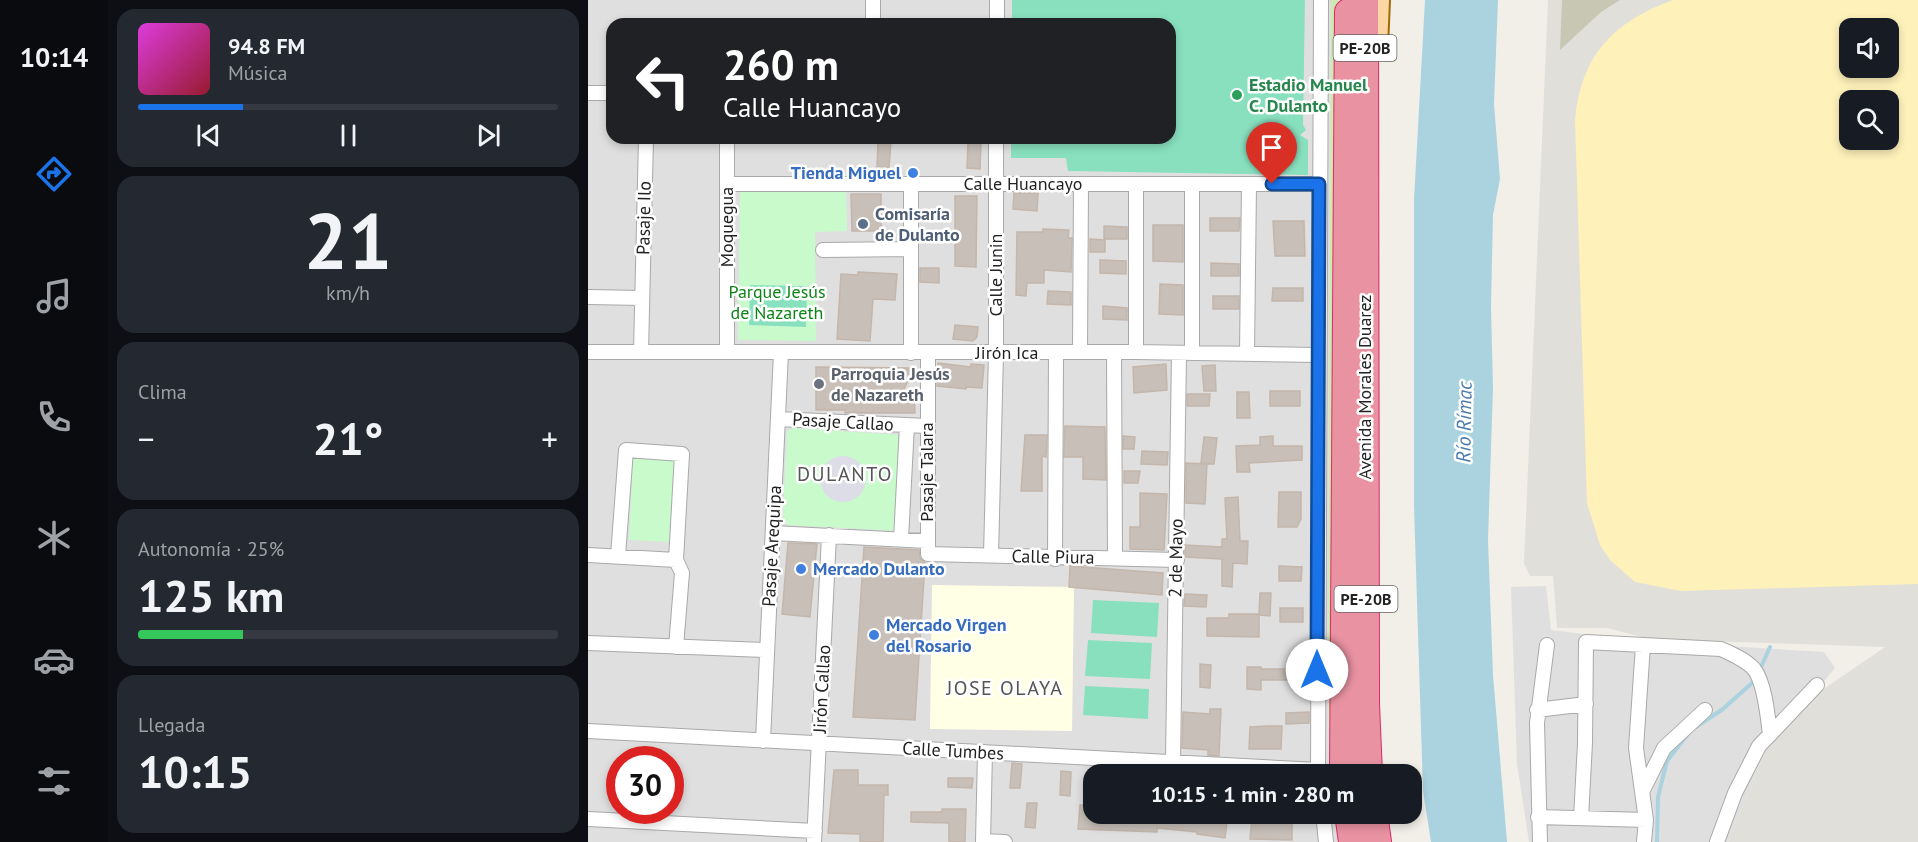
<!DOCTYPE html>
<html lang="es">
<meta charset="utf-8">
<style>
:root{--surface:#171b24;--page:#242831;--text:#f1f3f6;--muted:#9ea1a6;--line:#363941;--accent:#1a73e8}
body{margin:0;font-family:"PT Sans",sans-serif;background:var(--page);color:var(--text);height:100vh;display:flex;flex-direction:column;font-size:22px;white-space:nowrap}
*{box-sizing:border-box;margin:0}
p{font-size:20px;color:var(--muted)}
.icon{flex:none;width:33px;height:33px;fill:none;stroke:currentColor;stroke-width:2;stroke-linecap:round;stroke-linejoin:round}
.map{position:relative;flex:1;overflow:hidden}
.panel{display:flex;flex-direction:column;gap:9px;padding:9px;background:#0d0f14;width:480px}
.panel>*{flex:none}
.hud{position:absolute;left:18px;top:18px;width:570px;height:126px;border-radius:18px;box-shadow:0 3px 9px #0003;background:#202124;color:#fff;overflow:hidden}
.controls{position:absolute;left:1251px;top:18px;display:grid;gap:12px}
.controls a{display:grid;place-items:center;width:60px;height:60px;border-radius:12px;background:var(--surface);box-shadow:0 3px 9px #0003;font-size:30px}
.speed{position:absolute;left:18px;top:746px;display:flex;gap:12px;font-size:30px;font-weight:700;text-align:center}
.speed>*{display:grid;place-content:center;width:78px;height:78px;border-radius:50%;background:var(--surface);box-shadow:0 3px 9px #0003;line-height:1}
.speed .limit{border:9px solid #d22;background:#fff;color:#111}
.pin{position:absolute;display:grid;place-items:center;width:51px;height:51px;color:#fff;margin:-62px -26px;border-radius:50% 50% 50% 0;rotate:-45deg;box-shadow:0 0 6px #0007}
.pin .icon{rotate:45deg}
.me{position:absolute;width:66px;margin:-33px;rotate:0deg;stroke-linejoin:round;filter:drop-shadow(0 0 4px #0008)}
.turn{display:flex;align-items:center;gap:21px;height:126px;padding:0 18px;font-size:27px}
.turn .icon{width:78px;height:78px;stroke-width:2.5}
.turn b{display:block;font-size:42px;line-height:51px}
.big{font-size:45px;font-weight:800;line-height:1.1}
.panel .tile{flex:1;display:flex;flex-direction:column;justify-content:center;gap:9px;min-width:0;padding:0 21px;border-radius:18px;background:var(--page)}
.panel .dial{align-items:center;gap:0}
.dial b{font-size:78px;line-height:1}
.song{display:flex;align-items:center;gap:18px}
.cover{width:72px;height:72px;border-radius:9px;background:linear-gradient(135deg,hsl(300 70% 55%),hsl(350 70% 35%))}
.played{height:6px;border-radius:3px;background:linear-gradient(90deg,var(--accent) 25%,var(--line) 25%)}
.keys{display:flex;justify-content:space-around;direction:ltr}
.heat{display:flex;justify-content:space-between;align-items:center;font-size:33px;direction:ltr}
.charge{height:9px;border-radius:4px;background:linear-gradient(90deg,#34c759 25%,var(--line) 0)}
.trip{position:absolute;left:495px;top:764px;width:339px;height:60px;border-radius:18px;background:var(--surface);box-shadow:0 3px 9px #0003;font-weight:800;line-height:60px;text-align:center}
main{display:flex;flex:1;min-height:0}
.tab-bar{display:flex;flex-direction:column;width:108px;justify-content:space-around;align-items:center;background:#090b0e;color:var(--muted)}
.tab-bar .icon{width:42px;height:42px}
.tab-bar .on{color:var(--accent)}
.tab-bar b{font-size:27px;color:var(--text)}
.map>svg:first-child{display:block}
.residential{fill:#e0dfdf;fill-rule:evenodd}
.education{fill:#ffffe5}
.airport{fill:#e1dfda;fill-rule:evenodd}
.construction{fill:#c7c7b4}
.grass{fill:#cdebb0}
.sand{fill:#fff1ba;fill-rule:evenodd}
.park{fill:#c8facc}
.pitch{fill:#88e0be}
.plaza{fill:#dddde8}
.water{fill:#aad3df}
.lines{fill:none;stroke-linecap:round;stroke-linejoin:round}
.stream{stroke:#aad3df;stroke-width:4}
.building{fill:#c7bfb8;stroke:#c4b6ab;stroke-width:1.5}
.street-casing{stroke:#a9a9a9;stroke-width:16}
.primary-casing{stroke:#a06b00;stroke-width:26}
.highway-casing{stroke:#dc2a67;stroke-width:28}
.street{stroke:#fff;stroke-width:14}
.primary{stroke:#fcd6a4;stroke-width:22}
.highway{stroke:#e892a2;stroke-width:26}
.route-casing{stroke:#114b97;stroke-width:15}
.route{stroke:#1a73e8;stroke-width:10}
.leisure-dot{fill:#2e9e5b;stroke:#fff;stroke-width:2}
.shop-dot{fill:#3f7fe0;stroke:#fff;stroke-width:2}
.service-dot{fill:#5c6f8a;stroke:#fff;stroke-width:2}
.worship-dot{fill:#6b7280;stroke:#fff;stroke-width:2}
.labels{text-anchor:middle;stroke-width:5;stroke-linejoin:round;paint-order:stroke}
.shield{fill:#fff;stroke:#646464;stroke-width:1.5}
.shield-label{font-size:16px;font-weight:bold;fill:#222}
.leisure-label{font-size:18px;font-weight:bold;fill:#27864d;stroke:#fff;text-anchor:start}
.shop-label{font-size:18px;font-weight:bold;fill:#366cbe;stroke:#fff;text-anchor:start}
.street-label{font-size:18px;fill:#222;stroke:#fff}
.service-label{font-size:18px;font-weight:bold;fill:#4e5e75;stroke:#fff;text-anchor:start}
.park-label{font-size:18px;fill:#0c8416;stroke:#fff}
.worship-label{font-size:18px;font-weight:bold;fill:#5b616d;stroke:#fff;text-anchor:start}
.water-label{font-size:20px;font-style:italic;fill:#4a7aab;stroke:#fff}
.neighbourhood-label{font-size:20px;letter-spacing:1.5px;fill:#555;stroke:#fff}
</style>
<main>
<nav class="tab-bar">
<b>10:14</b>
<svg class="icon on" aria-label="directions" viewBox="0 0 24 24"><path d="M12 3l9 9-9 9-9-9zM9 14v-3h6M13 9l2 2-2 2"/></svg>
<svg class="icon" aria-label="music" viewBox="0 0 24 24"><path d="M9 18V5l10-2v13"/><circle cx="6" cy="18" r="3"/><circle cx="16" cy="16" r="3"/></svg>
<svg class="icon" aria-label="phone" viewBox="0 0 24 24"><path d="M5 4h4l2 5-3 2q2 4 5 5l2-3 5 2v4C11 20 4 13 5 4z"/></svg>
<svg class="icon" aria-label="climate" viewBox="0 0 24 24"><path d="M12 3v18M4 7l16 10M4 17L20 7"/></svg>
<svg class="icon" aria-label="car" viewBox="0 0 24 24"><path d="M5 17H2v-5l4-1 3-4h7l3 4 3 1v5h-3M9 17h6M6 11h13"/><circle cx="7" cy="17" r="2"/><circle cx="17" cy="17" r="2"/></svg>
<svg class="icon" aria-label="filters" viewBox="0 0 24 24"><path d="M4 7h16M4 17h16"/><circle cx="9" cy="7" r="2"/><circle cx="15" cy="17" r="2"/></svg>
</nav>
<section class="panel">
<div class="tile">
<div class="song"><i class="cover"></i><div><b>94.8 FM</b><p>Música</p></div></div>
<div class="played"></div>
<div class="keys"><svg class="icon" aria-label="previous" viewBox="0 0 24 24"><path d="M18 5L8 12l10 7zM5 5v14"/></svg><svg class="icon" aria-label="pause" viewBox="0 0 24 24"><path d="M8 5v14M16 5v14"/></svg><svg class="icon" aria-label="next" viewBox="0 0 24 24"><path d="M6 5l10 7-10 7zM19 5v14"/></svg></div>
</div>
<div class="tile dial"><b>21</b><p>km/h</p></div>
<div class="tile"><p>Clima</p>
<div class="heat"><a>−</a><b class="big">21°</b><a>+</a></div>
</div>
<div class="tile"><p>Autonomía · 25%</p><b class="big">125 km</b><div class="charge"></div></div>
<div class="tile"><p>Llegada</p><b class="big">10:15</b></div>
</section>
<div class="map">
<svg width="1330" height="842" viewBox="0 0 1330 842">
<rect width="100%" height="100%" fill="#f2efe9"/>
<path class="residential" d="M 0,0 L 769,0 L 772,774 L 506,774 L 506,813 L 775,813 L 778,842 L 0,842 ZM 24,24 L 582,24 L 582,138 L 24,138 ZM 32,759 L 82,759 L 82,810 L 32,810 Z
M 958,586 L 963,630 L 1056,641 L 1236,652 L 1247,668 L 1177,753 L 1140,842 L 941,842 L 929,764 L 923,587 Z"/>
<path class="education" d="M 344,585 L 486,587 L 484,731 L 342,729 Z"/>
<path class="airport" d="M 960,0 L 1330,0 L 1330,842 L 1140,842 L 1177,753 L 1224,697 L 1297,647 L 1062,639 L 1019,628 L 969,628 L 965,576 L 942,576 L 936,563 ZM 1262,28 L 1300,28 L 1300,68 L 1262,68 ZM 1262,100 L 1300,100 L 1300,140 L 1262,140 Z"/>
<path class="construction" d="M 974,0 L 1032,0 L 1013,12 L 972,50 Z"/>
<path class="grass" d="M 743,0 L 750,0 L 749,774 L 742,774 L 740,687 Z"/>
<path class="sand" d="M 1085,0 L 1330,0 L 1330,584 L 1093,591 L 1047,582 L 1022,560 L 1012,545 L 999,503 L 987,120 C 993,55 1025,22 1085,0 ZM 1262,28 L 1300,28 L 1300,68 L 1262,68 ZM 1262,100 L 1300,100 L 1300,140 L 1262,140 Z"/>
<path class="park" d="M 258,189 L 259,231 L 227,232 L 228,341 L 150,340 L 152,190 Z
M 206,428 L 313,435 L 311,531 L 199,525 L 195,517 L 199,431 Z
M 45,454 L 86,456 L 82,542 L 41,540 Z"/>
<path class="pitch" d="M 424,0 L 717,0 L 715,125 L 718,130 L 712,135 L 720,140 L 720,175 L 480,171 L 478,158 L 423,158 L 423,138 L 582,138 L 582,24 L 424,24 Z
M 162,285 L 219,286 L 218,327 L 161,325 Z
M 505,600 L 571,603 L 569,637 L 503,633 Z
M 500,640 L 564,643 L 562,679 L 497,676 Z
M 497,686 L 561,689 L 560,719 L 495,715 Z"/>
<path class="plaza" d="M232 479a23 23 0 1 1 46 0a23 23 0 1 1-46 0Z"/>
<path class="water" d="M 837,0 L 910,0 L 906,104 L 912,179 L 905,215 L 903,306 L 905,388 L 900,540 L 905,675 L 919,842 L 843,842 L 835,791 L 826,506 L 826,200 Z"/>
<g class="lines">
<path class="stream" d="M 1173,667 L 1182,647
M 1108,727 L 1135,709 L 1164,683
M 1069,842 L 1070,797 L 1079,761 L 1100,734"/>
</g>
<path class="building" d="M 290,142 L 303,142 L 301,168 L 289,167 Z
M 380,143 L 393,143 L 392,169 L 379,168 Z
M 426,193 L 450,193 L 449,211 L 425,209 Z
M 263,194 L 293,194 L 293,231 L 264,231 Z
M 367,196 L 389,196 L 388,267 L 367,266 Z
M 622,218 L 652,218 L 651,231 L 622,231 Z
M 685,221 L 716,221 L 717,256 L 687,256 Z
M 565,225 L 595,225 L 595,262 L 565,261 Z
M 516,226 L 539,227 L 539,239 L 516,239 Z
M 455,229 L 481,230 L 480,238 L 484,238 L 483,272 L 456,270 L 456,283 L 439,283 L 438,296 L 428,295 L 429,232 L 455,232 Z
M 502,239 L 517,240 L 517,252 L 502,252 Z
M 512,260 L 538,261 L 538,274 L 512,273 Z
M 623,263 L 651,264 L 651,276 L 623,276 Z
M 332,268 L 351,268 L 351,283 L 332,282 Z
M 270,272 L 309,274 L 307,300 L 285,299 L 282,341 L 249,339 L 253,274 L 270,275 Z
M 572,284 L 595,285 L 595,315 L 571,314 Z
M 685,288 L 715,288 L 715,301 L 684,301 Z
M 460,291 L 483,292 L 483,305 L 459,304 Z
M 625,296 L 651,296 L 651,309 L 625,309 Z
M 515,306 L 539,308 L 539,320 L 515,319 Z
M 367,325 L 390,327 L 389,337 L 385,341 L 365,339 Z
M 350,363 L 383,367 L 383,364 L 396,365 L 394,388 L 378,387 L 378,389 L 349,386 Z
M 578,364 L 579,390 L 546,393 L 545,367 Z
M 627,365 L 628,391 L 616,391 L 614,366 Z
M 228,367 L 326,368 L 313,396 L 326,396 L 327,413 L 257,413 L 257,410 L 228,410 Z
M 682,391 L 712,391 L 712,406 L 682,406 Z
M 649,392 L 661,392 L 662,418 L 649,418 Z
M 599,394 L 622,394 L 621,406 L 599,406 Z
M 477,426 L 517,427 L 518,480 L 495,479 L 495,457 L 476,457 Z
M 437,435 L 459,435 L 458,457 L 454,456 L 454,491 L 433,491 Z
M 535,436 L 547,437 L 546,449 L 535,449 Z
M 685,436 L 685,446 L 714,446 L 714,460 L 661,463 L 662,472 L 649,472 L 648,446 L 672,445 L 672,437 Z
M 616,437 L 629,438 L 626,464 L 613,463 Z
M 554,451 L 580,452 L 579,465 L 553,464 Z
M 598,463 L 619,464 L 617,504 L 598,503 Z
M 536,471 L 552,471 L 550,483 L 536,483 Z
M 691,492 L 713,492 L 713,519 L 709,527 L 690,527 Z
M 552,493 L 579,494 L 576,550 L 542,549 L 542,527 L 552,527 Z
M 650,497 L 652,541 L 660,541 L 659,564 L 645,563 L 644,587 L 634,586 L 634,559 L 597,557 L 597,545 L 634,547 L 634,539 L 639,539 L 637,498 Z
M 200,543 L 229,544 L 222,617 L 194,614 Z
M 276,547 L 331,550 L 332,558 L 337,562 L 327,720 L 265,717 Z
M 482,566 L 575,573 L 574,595 L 481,587 Z
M 691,566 L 714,567 L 713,581 L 691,581 Z
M 672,593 L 683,593 L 682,616 L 671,615 Z
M 597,594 L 619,595 L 618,607 L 596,606 Z
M 692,608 L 715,608 L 715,622 L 692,622 Z
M 641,614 L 671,614 L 671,637 L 619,636 L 619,618 L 641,618 Z
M 612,664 L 623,665 L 622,688 L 612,687 Z
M 659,667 L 673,667 L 673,669 L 713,669 L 713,680 L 673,680 L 673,690 L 659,689 Z
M 622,709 L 633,709 L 631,756 L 620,755 L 620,750 L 594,748 L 595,712 L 622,714 Z
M 721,712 L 721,723 L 698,724 L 698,713 Z
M 680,726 L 694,726 L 693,749 L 661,749 L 662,727 Z
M 424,763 L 434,764 L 432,788 L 422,788 Z
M 246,770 L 270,770 L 270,785 L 300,785 L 300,795 L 296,795 L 295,842 L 272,842 L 272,834 L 240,833 Z
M 473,771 L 483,772 L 482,796 L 472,795 Z
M 360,778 L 385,778 L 384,788 L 360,787 Z
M 439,803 L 449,803 L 447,828 L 437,827 Z
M 492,805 L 501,805 L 501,813 L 640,815 L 637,838 L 609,834 L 609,832 L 569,828 L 569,832 L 490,829 Z
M 354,809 L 378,809 L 377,842 L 361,842 L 361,823 L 323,822 L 323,812 L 354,812 Z
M 664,817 L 690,819 L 690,817 L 704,817 L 704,840 L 662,839 Z"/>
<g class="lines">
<g class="street-casing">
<path id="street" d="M 285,24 L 285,0
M 409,24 L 409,0
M 0,93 L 24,93
M 139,138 L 139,352
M 139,184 L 731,184
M 604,184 L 604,353
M 235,250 L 323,249
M 0,297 L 54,298
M 0,352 L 548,352 L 730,355
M 53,352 L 58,138
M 492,352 L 493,184
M 526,352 L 527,558
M 548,352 L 548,184
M 323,353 L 323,184
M 340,353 L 340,554 L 589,560
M 659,354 L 661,184
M 190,419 L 339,426
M 185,533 L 339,541
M 313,539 L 319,425
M 0,555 L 88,560
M 30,556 L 38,450 L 94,454 L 88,560 L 94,573 L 88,647
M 403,556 L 408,353 L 408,138
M 467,559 L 468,353
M 0,643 L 179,650
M 1055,645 L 1048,748 L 1058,820 L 1056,842
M 949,710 L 998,704
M 0,731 L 730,770
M 175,741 L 193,352
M 585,762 L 591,353
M 730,774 L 733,0
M 1055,790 L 1076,748 L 1117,710
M 735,813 L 738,842
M 950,817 L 1058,820
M 993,818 L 997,743 L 998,642 L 1133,649 C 1144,654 1158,660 1166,669 C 1177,683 1180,718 1182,735
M 0,819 L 227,831
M 395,841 L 417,842
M 226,842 L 241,535
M 395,842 L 397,752
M 952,842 L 949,723 L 959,645
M 1129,842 L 1147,793 L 1171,746 L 1229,685"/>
</g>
<g class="primary-casing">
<path id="primary" d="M 788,47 L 790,0"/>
</g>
<g class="highway-casing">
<path id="highway" d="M 777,0 L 778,704 L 781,774
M 755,774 L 760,12
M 760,813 L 764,842
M 786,813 L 790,842"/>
</g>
<use href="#street" class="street"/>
<use href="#primary" class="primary"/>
<use href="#highway" class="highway"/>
</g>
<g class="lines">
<g class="route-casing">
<path id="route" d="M 684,184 L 731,184 L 729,670"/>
</g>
<use href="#route" class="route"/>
</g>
<circle class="leisure-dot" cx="649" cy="95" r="6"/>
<g class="shop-dot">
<circle cx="325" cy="173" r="6"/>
<circle cx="213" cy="569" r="6"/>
<circle cx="286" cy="635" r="6"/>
</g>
<circle class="service-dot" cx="275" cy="224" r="6"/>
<circle class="worship-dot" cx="231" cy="384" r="6"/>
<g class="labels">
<g class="shield">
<rect x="745.5" y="35" width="63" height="26" rx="4.5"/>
<rect x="746.5" y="586" width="63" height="26" rx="4.5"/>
</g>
<g class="shield-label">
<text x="777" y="54">PE-20B</text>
<text x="778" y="605">PE-20B</text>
</g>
<g class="leisure-label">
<text x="661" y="91">Estadio Manuel<tspan x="661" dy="21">C. Dulanto</tspan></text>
</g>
<g class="shop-label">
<text x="313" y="179" text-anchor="end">Tienda Miguel</text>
<text x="225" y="575">Mercado Dulanto</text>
<text x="298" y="631">Mercado Virgen<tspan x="298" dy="21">del Rosario</tspan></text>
</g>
<g class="street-label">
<text x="435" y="190">Calle Huancayo</text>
<text transform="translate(56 218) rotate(-89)" y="6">Pasaje Ilo</text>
<text transform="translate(139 227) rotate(-90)" y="6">Moquegua</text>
<text transform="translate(408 275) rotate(-90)" y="6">Calle Junin</text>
<text x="419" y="359">Jirón Ica</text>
<text transform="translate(777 387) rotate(-90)" y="6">Avenida Morales Duarez</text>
<text transform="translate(255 422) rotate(3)" y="6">Pasaje Callao</text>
<text transform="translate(339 472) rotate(-90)" y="6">Pasaje Talara</text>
<text transform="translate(184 546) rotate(-87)" y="6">Pasaje Arequipa</text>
<text transform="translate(465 557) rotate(1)" y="6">Calle Piura</text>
<text transform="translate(588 558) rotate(-89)" y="6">2 de Mayo</text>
<text transform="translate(234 689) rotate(-87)" y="6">Jirón Callao</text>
<text transform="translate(365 751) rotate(3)" y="6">Calle Tumbes</text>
</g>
<g class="service-label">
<text x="287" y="220">Comisaría<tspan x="287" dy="21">de Dulanto</tspan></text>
</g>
<g class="park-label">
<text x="189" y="298">Parque Jesús<tspan x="189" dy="21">de Nazareth</tspan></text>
</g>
<g class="worship-label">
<text x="243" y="380">Parroquia Jesús<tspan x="243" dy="21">de Nazareth</tspan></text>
</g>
<g class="water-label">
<text transform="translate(876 422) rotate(-89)" y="7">Río Rímac</text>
</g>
<g class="neighbourhood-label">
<text x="257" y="481">DULANTO</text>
<text x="417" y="695">JOSE OLAYA</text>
</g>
</g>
</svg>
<div class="controls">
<a><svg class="icon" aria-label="sound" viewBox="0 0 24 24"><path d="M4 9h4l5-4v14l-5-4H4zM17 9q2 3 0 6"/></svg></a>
<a><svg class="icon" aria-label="search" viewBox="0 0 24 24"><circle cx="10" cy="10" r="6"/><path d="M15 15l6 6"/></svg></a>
</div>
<div class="speed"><div class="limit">30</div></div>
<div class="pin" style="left:684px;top:184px;background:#d93025"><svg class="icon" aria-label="arrive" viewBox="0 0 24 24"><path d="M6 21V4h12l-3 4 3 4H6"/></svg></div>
<svg class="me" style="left:729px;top:670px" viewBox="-20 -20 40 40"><circle r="19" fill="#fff"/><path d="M0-13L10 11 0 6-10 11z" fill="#1a73e8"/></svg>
<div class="trip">10:15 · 1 min · 280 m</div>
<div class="hud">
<div class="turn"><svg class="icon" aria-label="left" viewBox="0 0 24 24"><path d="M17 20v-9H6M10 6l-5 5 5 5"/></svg><div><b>260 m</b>Calle Huancayo</div></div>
</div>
</div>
</main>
